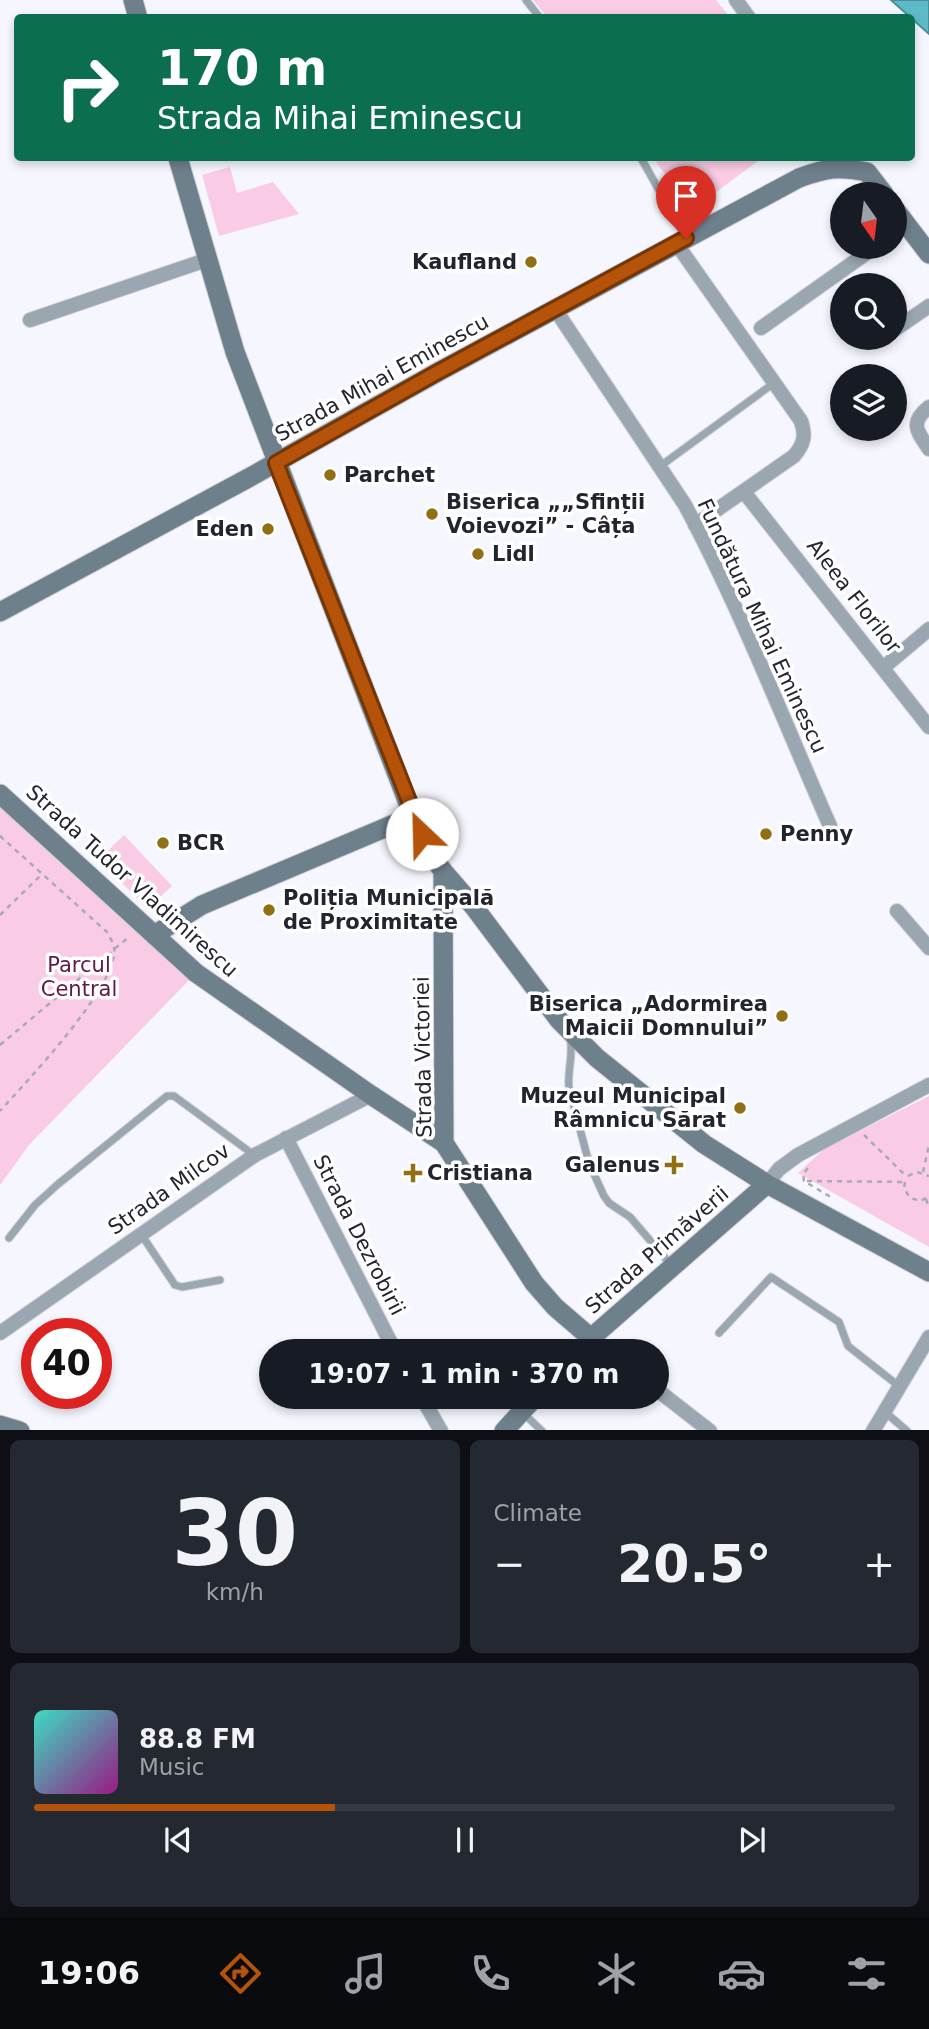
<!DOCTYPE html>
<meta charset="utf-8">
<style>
:root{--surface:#171b24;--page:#242831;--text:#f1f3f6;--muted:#9ea1a6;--line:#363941;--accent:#b45309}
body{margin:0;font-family:"DejaVu Sans",sans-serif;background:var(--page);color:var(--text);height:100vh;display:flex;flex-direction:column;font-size:26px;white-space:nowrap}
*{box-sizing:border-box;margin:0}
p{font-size:23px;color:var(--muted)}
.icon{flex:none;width:38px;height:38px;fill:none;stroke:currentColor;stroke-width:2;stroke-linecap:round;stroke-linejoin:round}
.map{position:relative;height:1430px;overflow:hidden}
.panel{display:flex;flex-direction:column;gap:10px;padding:10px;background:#0d0f14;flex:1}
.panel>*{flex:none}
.guide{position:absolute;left:14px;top:14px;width:901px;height:147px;border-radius:7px;box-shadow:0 4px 10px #0003;background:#0b6e4f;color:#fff;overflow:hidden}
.needle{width:46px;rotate:166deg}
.tools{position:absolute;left:830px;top:182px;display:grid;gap:14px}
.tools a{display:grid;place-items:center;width:77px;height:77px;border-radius:50%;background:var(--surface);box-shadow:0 4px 10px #0003;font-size:35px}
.speed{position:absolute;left:21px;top:1318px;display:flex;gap:14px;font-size:35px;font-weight:700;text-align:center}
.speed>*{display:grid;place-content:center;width:91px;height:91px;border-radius:50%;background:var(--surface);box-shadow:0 4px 10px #0003;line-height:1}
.speed .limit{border:10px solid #d22;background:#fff;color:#111}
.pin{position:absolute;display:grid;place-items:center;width:60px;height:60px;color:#fff;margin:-72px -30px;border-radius:50% 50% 50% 0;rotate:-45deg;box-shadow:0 0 7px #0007}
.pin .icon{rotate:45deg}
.me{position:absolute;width:77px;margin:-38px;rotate:336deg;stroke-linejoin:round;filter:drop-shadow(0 0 5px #0008)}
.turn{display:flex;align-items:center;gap:24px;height:147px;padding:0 28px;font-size:32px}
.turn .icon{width:91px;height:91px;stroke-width:2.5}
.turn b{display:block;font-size:49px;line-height:60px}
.big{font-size:52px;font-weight:700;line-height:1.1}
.panel .widget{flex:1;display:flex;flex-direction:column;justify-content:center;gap:10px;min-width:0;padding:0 24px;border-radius:10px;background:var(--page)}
.panel .dial{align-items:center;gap:0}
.dial b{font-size:91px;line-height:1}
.song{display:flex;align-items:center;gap:21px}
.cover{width:84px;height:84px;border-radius:10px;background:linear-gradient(135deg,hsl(170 70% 55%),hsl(310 70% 35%))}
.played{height:7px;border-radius:4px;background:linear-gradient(90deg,var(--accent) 35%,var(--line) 35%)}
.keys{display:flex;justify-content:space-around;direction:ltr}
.heat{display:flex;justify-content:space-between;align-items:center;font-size:38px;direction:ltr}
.panel .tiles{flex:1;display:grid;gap:10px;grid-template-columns:1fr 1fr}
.widget:last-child{grid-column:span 2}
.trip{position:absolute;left:259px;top:1339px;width:410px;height:70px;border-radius:35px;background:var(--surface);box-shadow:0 4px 10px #0003;font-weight:700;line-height:70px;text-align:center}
.dock{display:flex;height:112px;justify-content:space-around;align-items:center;background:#090b0e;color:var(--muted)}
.dock .icon{width:49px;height:49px}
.dock .active{color:var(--accent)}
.dock b{font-size:32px;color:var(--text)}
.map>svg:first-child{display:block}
.green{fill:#f9cbe4}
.water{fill:#5ebac7;stroke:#4c8d9a;stroke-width:2}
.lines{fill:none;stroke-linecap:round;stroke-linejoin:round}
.lane-casing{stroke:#d0d1d9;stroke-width:9}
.street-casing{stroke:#d0d1d9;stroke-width:16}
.secondary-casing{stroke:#d0d1d9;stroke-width:21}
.path{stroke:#a9abb3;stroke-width:2.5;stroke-dasharray:5 5;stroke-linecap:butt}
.lane{stroke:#9ba7b0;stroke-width:7}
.street{stroke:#9ba7b0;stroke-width:14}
.secondary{stroke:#6f808d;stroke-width:19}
.route-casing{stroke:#753606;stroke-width:18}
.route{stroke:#b45309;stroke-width:12}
.poi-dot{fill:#917015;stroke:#fff;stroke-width:2.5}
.labels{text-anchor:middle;stroke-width:7;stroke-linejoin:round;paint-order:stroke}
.poi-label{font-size:21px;font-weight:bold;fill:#222430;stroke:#fff;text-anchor:start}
.street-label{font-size:21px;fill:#222430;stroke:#fff}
.park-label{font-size:21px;fill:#611748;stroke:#fff}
</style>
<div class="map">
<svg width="929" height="1431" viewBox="0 0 929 1431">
<rect width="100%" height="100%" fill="#f6f7fe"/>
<path class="green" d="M 533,0 L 716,0 L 730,17 L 547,17 Z
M 662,158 L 762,158 L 692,210 L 656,162 Z
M 230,167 L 237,193 L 273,182 L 299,214 L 219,236 L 202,175 Z
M 0,808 L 144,926 L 196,973 L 29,1145 L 0,1185 Z
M 124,835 L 172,886 L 147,909 L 99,859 Z
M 929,1096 L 929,1247 L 798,1173 L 824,1149 Z"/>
<path class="water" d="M 891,0 L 929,0 L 929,34 Z"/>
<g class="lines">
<g class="lane-casing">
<path id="lane" d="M 526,0 L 540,18
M 641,158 L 686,238
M 659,467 L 774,383
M 570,1037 C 574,1055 567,1070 569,1088 L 589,1163 L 604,1196 L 609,1203 L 630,1217 L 672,1266
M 141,1234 L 175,1285 L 182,1287 L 220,1280
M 9,1238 L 35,1205 L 57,1185 L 167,1096 L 174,1096 L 254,1155
M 719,1333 L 771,1277 L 839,1322 L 848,1346 L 900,1387
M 505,1396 L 542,1431
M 885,1412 L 907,1431"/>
</g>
<g class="street-casing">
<path id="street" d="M 736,0 L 749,18
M 894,233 L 907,224
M 676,243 L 801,421 C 806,436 804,444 794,456 L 695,525
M 555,309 L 685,505 C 740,608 783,719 830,826
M 30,320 L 206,260
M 761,328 L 875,247
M 894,330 L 929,306
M 929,407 C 909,423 917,431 929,449
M 744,492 L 929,727
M 884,667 L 929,629
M 897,911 L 929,948
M 286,1138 L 395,1351
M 767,1184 L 779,1169 L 798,1155 L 929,1085
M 0,1333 L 255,1155 L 371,1095
M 591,1338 L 608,1351
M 656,1389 L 710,1431
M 421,1396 L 441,1431
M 873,1431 L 929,1337"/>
</g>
<g class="secondary-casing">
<path id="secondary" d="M 133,0 L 138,18
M 178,158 L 235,352 L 413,816 L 430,853 L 443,871 L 474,907 L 559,1020 L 597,1058 L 704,1144 L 767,1184 L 929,1272
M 894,208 L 929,254
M 0,612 L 252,476 L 438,372 L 799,178 C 826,168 838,166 867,172 L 884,194
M 0,794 L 196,973 L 371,1095 L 444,1143
M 443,871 L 444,1143 L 534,1283 L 555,1307 L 591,1338
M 154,935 L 202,905 L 413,816
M 579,1351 L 591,1338 L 767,1184
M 0,1425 L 20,1431
M 504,1431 L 536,1396"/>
</g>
<path class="path" d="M 0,836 L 107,932 C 109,936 113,942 114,947 C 120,984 26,1082 0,1111
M 0,915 L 42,874
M 0,1045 L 130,936
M 864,1135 L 907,1177
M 808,1168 L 803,1174 L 804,1181 L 834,1199
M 923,1172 L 929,1145
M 908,1176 L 917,1172 L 929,1176
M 807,1181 L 905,1182
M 905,1182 L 904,1188 L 910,1198 L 921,1201 L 929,1196
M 926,1199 L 929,1208"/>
<use href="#lane" class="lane"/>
<use href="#street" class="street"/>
<use href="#secondary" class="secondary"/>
</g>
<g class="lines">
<g class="route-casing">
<path id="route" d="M 422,834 L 276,463 L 438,372 L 686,238"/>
</g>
<use href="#route" class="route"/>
</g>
<g class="poi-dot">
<circle cx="531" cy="262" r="7"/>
<circle cx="330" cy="475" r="7"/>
<circle cx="432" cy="514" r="7"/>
<circle cx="268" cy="529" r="7"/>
<circle cx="478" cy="554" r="7"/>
<circle cx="766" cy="834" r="7"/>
<circle cx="163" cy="843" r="7"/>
<circle cx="269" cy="910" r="7"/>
<circle cx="782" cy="1016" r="7"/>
<circle cx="740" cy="1108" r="7"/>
<path d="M670.5 1154.5h7v7h7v7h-7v7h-7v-7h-7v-7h7z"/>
<path d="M409.5 1162.5h7v7h7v7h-7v7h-7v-7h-7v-7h7z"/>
</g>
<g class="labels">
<g class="poi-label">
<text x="517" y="269" text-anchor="end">Kaufland</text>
<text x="344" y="482">Parchet</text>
<text x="446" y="509">Biserica „„Sfinții<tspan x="446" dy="24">Voievozi” - Câța</tspan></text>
<text x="254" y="536" text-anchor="end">Eden</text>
<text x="492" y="561">Lidl</text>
<text x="780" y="841">Penny</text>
<text x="177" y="850">BCR</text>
<text x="283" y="905">Poliția Municipală<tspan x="283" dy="24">de Proximitate</tspan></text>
<text x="768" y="1011" text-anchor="end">Biserica „Adormirea<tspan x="768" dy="24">Maicii Domnului”</tspan></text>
<text x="726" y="1103" text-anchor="end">Muzeul Municipal<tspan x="726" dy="24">Râmnicu Sărat</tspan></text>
<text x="660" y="1172" text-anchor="end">Galenus</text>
<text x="427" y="1180">Cristiana</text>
</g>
<g class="street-label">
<text transform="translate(382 378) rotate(-29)" y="7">Strada Mihai Eminescu</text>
<text transform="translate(854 596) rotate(52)" y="7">Aleea Florilor</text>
<text transform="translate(762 626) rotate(65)" y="7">Fundătura Mihai Eminescu</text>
<text transform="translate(132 881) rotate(42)" y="7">Strada Tudor Vladimirescu</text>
<text transform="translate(423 1057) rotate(-91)" y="7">Strada Victoriei</text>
<text transform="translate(169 1189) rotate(-35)" y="7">Strada Milcov</text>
<text transform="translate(359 1235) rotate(63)" y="7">Strada Dezrobirii</text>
<text transform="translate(657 1250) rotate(-41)" y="7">Strada Primăverii</text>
</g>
<g class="park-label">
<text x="79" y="972">Parcul<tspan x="79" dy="24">Central</tspan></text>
</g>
</g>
</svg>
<div class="tools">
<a><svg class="needle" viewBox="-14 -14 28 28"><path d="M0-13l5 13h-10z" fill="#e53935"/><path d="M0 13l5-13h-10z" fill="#9ea1a6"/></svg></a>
<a><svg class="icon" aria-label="search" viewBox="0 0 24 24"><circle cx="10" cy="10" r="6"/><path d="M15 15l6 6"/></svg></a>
<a><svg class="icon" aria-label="layers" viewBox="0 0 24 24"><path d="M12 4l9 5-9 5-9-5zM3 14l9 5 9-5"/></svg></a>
</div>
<div class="speed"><div class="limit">40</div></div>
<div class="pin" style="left:686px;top:238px;background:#d93025"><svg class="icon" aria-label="arrive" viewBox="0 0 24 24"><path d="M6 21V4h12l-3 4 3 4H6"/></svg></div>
<svg class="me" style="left:422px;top:834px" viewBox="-20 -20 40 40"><circle r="19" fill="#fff"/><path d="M0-13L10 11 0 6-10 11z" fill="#b45309"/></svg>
<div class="trip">19:07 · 1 min · 370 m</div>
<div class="guide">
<div class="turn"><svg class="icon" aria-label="right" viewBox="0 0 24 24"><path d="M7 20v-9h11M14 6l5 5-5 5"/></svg><div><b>170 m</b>Strada Mihai Eminescu</div></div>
</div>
</div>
<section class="panel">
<div class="tiles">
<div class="widget dial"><b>30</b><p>km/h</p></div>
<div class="widget"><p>Climate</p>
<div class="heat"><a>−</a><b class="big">20.5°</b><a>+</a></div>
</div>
<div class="widget">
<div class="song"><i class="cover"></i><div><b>88.8 FM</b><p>Music</p></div></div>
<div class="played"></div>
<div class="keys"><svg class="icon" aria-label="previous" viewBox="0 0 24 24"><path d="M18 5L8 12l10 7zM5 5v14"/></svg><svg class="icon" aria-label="pause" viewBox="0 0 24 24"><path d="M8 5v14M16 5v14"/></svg><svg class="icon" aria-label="next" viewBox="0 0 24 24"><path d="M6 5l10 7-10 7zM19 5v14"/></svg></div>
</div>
</div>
</section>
<nav class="dock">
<b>19:06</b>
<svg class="icon active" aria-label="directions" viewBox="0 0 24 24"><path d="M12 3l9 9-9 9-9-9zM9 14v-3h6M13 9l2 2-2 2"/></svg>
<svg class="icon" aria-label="music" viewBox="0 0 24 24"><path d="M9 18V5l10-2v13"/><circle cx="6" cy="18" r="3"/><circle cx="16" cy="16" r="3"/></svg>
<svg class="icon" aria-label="phone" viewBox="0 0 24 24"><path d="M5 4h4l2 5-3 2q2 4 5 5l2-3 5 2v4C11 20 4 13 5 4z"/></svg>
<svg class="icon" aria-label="climate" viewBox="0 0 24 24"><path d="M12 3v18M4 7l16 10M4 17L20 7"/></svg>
<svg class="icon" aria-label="car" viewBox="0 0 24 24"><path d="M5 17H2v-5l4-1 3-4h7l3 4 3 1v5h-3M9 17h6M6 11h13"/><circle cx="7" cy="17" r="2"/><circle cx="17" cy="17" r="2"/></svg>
<svg class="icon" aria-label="filters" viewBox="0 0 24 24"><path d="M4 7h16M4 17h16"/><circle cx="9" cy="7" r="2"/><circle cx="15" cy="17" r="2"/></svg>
</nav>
